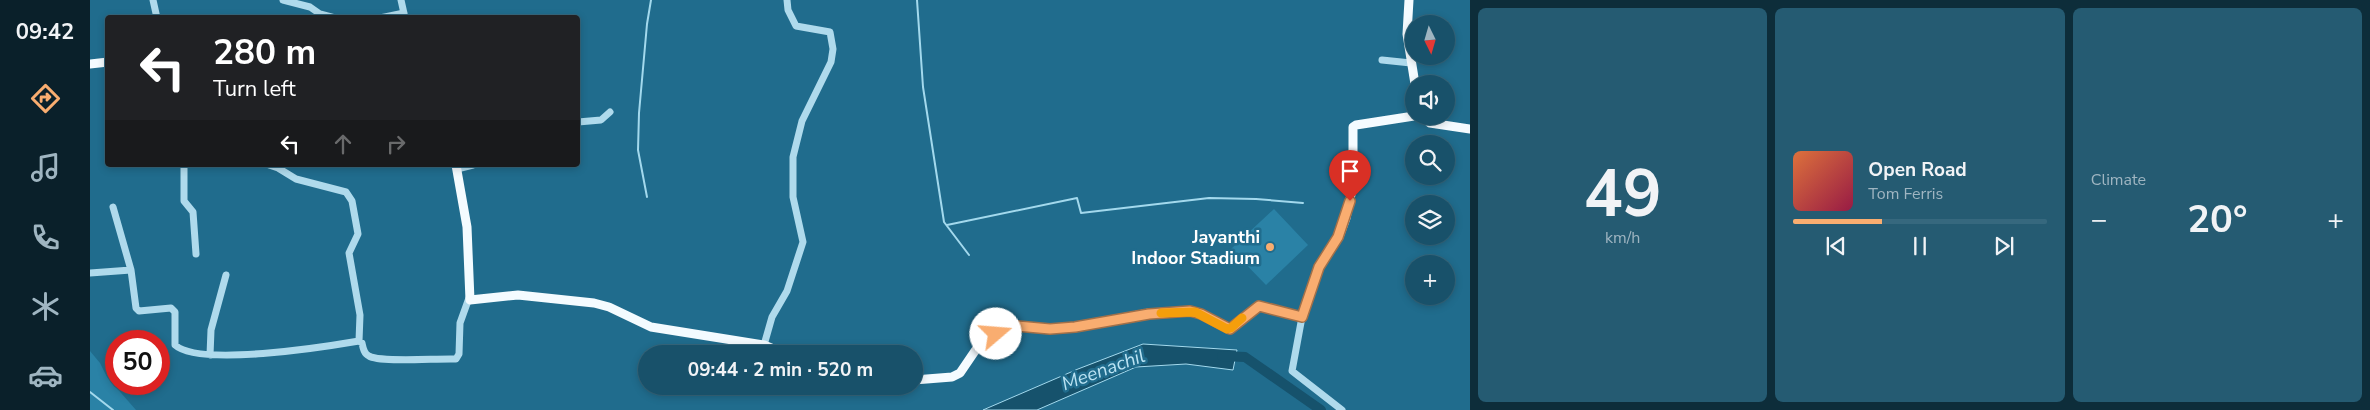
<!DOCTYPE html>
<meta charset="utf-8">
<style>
:root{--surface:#18516a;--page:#255b72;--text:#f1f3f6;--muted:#9fb5c1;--line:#36687e;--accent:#f9ad70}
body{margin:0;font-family:"Nunito Sans",sans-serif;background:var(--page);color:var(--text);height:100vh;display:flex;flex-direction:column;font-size:19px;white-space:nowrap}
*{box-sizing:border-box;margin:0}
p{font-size:16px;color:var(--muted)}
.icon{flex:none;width:28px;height:28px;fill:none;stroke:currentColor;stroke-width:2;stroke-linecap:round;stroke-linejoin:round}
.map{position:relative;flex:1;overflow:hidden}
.side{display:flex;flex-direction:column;gap:8px;padding:8px;background:#0d2d3a;width:900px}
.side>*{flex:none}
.hud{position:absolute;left:15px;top:15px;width:475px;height:152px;border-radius:5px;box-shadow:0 2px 8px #0003,0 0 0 1px var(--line);background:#202124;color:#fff;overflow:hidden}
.needle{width:32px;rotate:175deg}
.fabs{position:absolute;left:1315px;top:15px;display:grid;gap:10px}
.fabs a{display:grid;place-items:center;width:50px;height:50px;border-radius:50%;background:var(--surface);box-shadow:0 2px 8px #0003,0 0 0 1px var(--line);font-size:25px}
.speed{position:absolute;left:15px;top:330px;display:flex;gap:10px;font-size:25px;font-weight:700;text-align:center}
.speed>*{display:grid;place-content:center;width:65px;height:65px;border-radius:50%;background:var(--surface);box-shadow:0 2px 8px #0003,0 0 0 1px var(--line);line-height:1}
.speed .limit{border:8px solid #d22;background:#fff;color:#111}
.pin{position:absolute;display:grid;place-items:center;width:42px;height:42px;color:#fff;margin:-51px -21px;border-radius:50% 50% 50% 0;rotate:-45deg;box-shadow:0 0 5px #0007}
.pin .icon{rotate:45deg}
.me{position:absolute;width:55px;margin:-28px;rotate:72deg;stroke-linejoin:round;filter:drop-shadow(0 0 4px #0008)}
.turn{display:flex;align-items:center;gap:18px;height:105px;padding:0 25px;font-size:22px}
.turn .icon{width:65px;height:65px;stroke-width:2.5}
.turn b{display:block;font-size:35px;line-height:42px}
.lanes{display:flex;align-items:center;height:48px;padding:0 25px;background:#0003;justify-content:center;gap:25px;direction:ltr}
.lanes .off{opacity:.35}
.big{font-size:38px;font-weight:700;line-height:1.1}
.side .tile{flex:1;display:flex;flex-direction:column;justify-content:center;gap:8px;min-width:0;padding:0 18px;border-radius:8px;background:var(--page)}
.side .dial{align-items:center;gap:0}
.dial b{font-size:65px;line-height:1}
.song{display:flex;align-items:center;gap:15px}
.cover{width:60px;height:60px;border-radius:8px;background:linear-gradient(135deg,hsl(20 70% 55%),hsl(340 70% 35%))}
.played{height:5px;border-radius:2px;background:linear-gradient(90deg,var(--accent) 35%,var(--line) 35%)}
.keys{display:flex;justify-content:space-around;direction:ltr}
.heat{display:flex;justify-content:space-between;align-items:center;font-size:28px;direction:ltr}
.side .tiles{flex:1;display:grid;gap:8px;grid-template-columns:repeat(3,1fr)}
.trip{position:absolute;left:548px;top:345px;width:285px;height:50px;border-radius:25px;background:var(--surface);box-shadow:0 2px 8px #0003,0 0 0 1px var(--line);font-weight:700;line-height:50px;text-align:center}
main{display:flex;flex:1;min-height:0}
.dock{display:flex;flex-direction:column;width:90px;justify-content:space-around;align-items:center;background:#0a202a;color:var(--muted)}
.dock .icon{width:35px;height:35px}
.dock .current{color:var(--accent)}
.dock b{font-size:22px;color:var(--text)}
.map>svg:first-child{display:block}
.green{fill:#2a82a6}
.water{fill:#16526c;stroke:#a3d9ed}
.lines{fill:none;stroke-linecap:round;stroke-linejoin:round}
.stream{stroke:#a3d9ed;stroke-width:2}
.river{stroke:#16526c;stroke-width:10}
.minor{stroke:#afdaec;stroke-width:7}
.major{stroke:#f4fbff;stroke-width:9}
.route-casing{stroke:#a27049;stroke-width:12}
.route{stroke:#f9ad70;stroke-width:9}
.slow{stroke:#f59e0b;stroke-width:9}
.poi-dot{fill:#f9ad70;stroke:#206c8d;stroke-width:2}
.labels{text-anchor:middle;stroke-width:5;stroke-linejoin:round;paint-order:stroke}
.poi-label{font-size:18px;font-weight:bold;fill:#fff;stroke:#206c8d;text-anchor:end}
.water-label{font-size:19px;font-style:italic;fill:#bbe3f3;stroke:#206c8d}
</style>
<main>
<nav class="dock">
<b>09:42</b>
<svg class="icon current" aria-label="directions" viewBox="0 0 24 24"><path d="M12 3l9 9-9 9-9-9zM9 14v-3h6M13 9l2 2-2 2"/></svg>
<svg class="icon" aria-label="music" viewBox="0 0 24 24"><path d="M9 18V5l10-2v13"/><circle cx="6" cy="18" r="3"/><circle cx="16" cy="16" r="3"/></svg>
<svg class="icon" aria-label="phone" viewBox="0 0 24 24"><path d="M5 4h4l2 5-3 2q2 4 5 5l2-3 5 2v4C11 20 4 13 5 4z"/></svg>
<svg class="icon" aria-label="climate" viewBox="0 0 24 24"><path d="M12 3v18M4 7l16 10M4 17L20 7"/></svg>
<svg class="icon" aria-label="car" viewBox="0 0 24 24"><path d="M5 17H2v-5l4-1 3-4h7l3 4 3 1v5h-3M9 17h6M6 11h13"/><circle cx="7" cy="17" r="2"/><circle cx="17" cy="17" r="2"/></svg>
</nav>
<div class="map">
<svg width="1380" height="410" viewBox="0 0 1380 410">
<rect width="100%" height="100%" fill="#206c8d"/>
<path class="green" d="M 1184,209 L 1218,245 L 1176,285 L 1141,249 Z
M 0,351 L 10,363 L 17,377 L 46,410 L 0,410 Z"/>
<path class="water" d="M 1053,344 L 1147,350 L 1143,370 L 1096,364 L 1046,367 L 947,410 L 893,410 L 988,369 Z"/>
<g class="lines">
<path class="stream" d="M 827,0 L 833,87 L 854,222 L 879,255
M 557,197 L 548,150 L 549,113 L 557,24 L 561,0
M 857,225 L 987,198 L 991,213 L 1119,198 L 1166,199 L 1213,203
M 0,392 L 23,410"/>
<path class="river" d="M 1132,356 L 1155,357 L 1231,410"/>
<path class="minor" d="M 63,0 L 67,18
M 193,0 L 220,7 L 230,14 L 245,18
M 311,0 L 315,18
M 290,18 L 314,13
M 1292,60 L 1321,63
M 488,122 L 511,120 L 520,112
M 94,165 L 94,201 L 103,212 L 106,254
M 179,165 L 188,168 L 206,179 L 256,192 L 262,201 L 268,234 L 259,253 L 270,315 L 269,341
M 367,169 L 383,165
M 23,207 L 41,270 L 46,308 L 49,311 L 81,308 L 85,312 L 85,345 C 109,367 234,347 269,341 L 272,343 C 273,348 274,354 279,356 C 290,363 349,358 366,359 L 369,354 L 370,323 L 379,298
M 0,273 L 41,270
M 1212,317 L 1202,371 L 1252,410
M 674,345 L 682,317 L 697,291 L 713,242 L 703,197 L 703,157 L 712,121 L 741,62 L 743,49 L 740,32 L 706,26 L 698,10 L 697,0
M 120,355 L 121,330 L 136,275"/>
<path class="major" d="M 1319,0 L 1317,34 L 1325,84
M 0,64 L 18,62
M 1332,116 L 1340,123 L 1380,129
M 366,165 L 377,227 L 380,300 L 428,295 L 504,303 L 519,307 L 561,327 L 674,345 L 695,354
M 824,380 L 862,377 L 870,373 L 887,348 L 896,340 L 914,329 L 927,326 L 960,329 L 985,327 L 1059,313 L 1100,311 L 1111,314 L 1140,329 L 1169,306 L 1212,317 L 1229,267 L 1249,237 L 1256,218 L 1263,185 L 1263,127 L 1266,125 L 1324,116"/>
</g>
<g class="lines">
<g class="route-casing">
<path id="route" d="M 906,334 L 927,326 L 960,329 L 985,327 L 1059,314 L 1100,311 L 1111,314 L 1140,329 L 1169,306 L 1212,317 L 1229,267 L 1248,237 L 1260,201"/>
</g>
<use href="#route" class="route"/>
<path class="slow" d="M 1071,313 L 1105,312 L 1137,329 L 1141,328 L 1152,318"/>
</g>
<circle class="poi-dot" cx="1180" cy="247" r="5"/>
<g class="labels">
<g class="poi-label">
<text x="1170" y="243">Jayanthi<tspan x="1170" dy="21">Indoor Stadium</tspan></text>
</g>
<g class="water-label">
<text transform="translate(1013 369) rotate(-20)" y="7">Meenachil</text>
</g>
</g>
</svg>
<div class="fabs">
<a><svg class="needle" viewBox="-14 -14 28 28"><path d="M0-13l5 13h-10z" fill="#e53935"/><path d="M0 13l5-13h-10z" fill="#9fb5c1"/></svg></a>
<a><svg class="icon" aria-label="sound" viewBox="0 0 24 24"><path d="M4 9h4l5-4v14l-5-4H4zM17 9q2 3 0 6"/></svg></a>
<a><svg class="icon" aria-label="search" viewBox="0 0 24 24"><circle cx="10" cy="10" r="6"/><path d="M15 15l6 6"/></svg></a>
<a><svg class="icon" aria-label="layers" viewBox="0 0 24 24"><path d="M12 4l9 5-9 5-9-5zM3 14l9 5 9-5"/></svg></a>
<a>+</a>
</div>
<div class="speed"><div class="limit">50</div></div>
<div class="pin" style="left:1260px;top:201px;background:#d93025"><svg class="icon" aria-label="arrive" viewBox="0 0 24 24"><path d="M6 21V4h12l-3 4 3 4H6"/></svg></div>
<svg class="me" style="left:906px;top:334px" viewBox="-20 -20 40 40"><circle r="19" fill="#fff"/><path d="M0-13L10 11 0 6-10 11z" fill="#f9ad70"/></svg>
<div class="trip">09:44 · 2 min · 520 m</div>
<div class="hud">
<div class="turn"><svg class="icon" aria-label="left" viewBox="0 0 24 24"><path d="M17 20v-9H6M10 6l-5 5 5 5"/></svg><div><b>280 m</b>Turn left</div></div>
<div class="lanes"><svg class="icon" aria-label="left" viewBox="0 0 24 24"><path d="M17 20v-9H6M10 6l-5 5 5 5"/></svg><svg class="icon off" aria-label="ahead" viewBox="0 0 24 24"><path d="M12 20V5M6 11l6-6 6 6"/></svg><svg class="icon off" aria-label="right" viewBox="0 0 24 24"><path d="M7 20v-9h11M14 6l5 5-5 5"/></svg></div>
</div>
</div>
<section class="side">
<div class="tiles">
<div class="tile dial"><b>49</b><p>km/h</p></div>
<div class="tile">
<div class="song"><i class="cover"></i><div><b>Open Road</b><p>Tom Ferris</p></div></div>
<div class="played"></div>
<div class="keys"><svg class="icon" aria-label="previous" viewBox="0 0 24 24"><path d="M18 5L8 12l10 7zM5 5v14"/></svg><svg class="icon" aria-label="pause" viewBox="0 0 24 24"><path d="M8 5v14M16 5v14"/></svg><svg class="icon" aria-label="next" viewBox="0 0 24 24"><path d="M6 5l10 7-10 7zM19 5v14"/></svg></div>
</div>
<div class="tile"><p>Climate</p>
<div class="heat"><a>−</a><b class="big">20°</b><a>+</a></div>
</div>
</div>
</section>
</main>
